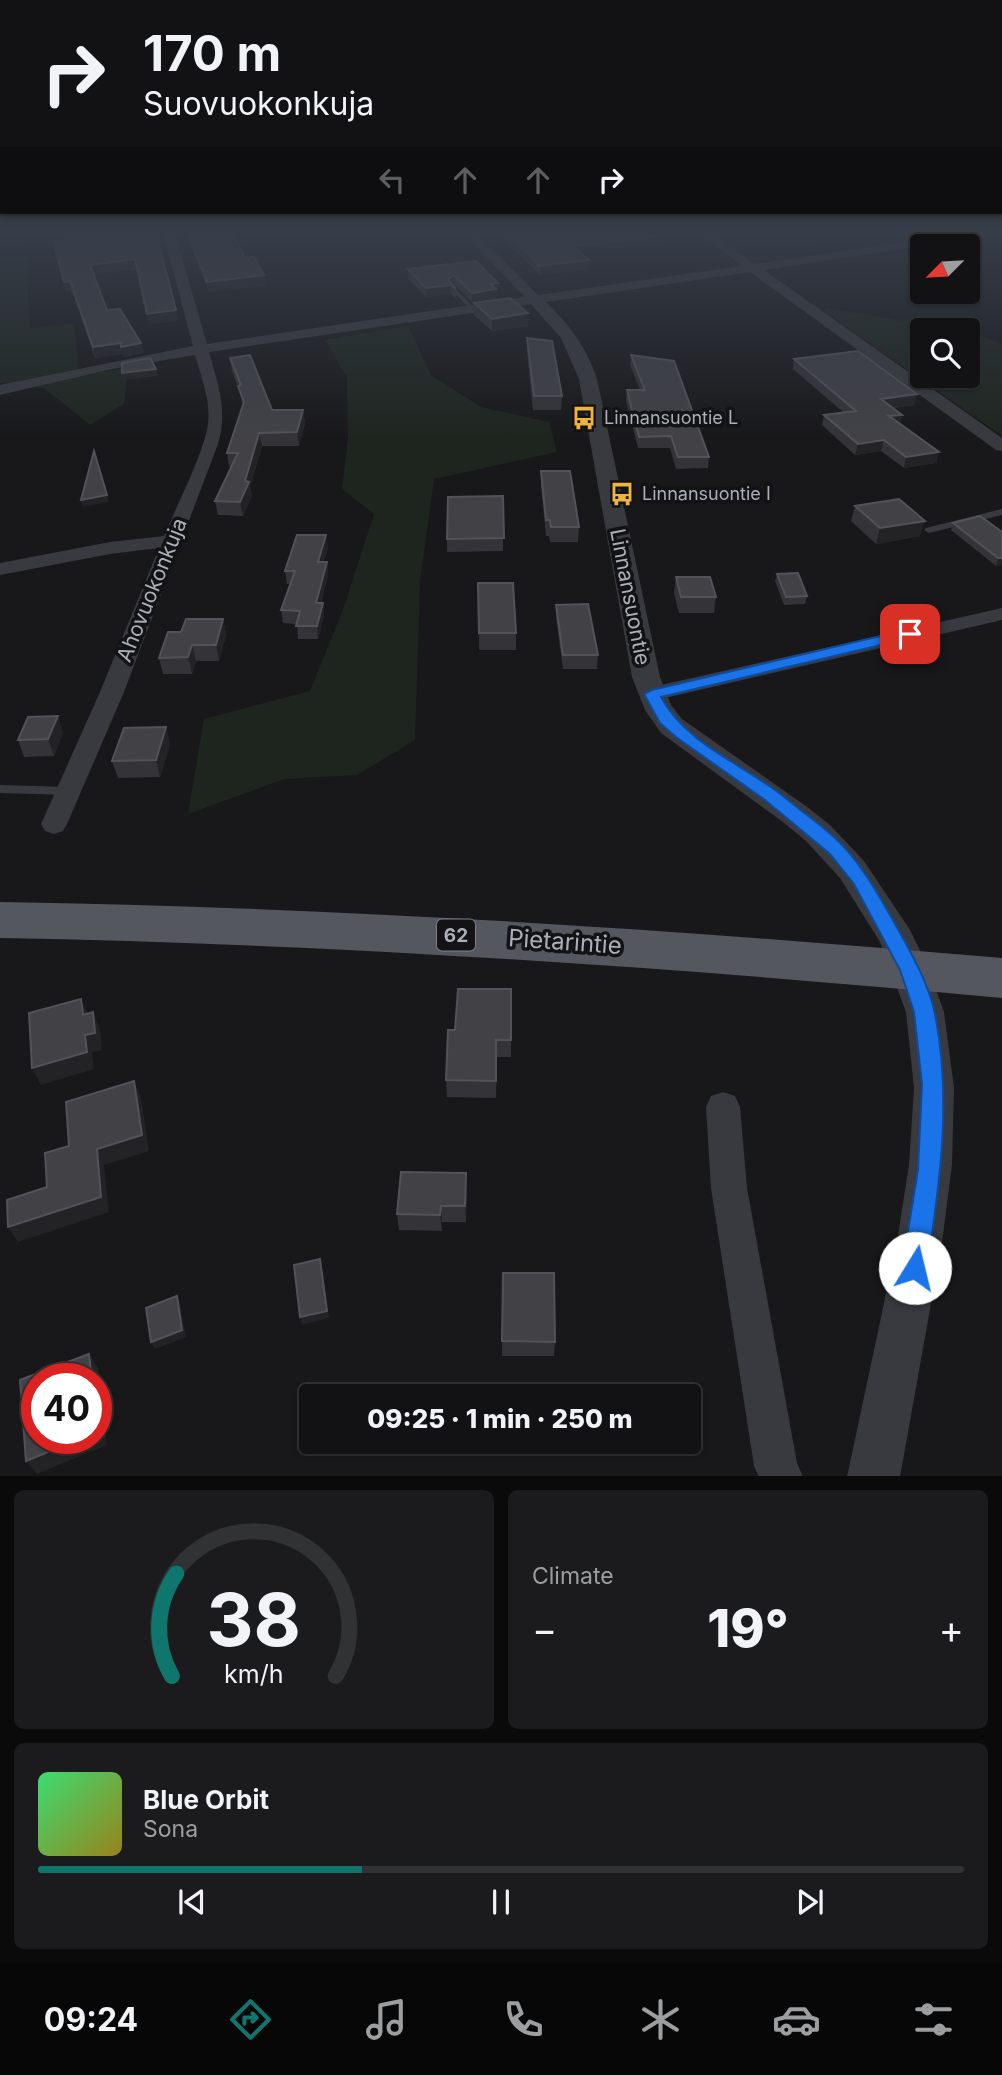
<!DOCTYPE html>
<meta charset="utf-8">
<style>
:root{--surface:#121214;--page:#1b1b1d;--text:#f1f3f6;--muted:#9c9ea0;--line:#313234;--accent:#0f766e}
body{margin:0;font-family:Inter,sans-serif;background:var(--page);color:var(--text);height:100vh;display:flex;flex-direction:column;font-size:26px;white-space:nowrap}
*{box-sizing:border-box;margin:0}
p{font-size:23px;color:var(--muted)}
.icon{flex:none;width:38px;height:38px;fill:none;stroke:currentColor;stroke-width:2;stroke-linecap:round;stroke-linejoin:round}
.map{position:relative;height:1476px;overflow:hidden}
.details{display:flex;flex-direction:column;gap:14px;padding:14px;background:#0a0a0b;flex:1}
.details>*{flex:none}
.guide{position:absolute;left:0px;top:0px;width:1003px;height:214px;box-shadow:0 2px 5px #0004,0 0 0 2px var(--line);background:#121214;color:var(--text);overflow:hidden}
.needle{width:46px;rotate:246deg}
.tools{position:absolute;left:910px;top:234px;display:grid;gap:14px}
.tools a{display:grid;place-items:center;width:70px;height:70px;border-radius:7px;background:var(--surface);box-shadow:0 2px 5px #0004,0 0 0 2px var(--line);font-size:35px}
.speed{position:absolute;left:21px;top:1363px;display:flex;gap:14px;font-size:35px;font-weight:700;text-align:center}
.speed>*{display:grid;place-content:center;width:91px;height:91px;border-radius:50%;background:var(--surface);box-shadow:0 2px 5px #0004,0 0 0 2px var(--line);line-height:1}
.speed .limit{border:10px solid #d22;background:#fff;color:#111}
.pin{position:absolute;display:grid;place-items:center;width:60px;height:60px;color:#fff;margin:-30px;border-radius:14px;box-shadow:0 4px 10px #0006}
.me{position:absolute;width:77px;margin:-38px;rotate:9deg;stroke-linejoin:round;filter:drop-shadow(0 0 5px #0008)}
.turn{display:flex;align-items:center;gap:24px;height:147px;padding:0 28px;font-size:32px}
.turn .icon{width:91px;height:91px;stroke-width:2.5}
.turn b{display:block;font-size:49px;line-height:60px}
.lanes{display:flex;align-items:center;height:66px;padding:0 28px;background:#0003;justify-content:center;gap:35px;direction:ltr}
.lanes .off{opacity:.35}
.big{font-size:52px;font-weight:800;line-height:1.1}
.details .widget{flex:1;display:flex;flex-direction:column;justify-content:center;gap:10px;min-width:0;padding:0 24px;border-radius:10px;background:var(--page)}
.details .dial{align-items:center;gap:0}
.dial svg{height:182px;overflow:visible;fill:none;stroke:var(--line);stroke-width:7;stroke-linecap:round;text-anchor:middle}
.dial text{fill:var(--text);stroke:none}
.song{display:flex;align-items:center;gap:21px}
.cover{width:84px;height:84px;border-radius:10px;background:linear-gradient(135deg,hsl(140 70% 55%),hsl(50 70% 35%))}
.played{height:7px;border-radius:4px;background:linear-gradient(90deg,var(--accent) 35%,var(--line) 35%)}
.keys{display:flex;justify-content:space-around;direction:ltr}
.heat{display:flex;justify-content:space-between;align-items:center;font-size:38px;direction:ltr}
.details .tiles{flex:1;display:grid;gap:14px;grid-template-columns:1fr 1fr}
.widget:last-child{grid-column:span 2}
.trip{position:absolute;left:299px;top:1384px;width:402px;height:70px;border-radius:7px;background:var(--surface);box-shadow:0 2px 5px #0004,0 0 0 2px var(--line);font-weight:800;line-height:70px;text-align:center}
.tabs{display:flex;height:112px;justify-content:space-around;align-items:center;background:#070708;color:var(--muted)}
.tabs .icon{width:49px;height:49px}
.tabs .current{color:var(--accent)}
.tabs b{font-size:32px;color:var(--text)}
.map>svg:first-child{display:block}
.green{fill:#1e251f}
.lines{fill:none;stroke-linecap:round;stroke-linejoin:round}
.service{fill:#393a3f;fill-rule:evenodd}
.minor{fill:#393a3f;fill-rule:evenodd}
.tertiary{fill:#393a3f;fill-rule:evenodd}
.primary{fill:#55575e;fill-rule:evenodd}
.wall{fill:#343438}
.shaded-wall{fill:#232326}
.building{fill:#414146;stroke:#515358;stroke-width:2}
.route{fill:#1a73e8;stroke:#114b97;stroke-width:2}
.labels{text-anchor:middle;stroke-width:7;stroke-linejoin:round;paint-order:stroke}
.far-poi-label{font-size:18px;fill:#abafba;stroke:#131315;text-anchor:start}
.shield{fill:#131315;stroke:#7d8088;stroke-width:2}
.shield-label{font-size:19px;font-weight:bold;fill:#abafba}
.street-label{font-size:21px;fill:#abafba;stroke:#131315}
.near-street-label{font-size:24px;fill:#abafba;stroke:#131315}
</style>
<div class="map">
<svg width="1002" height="1477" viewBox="0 0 1002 1477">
<rect width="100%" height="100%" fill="#18181a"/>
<path class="green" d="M 0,233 L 25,233 L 30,328 L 74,323 L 79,369 L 85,375 L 128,367 L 124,404 L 90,425 L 44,388 L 0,383 Z
M 789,233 L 829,250 L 756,262 L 714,234 Z
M 826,308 L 962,331 L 922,331 L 922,376 L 968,376 L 968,332 L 979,334 L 1002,345 L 1002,436 L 824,311 Z
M 408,326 L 431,375 L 481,407 L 549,422 L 557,452 L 434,479 L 420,581 L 415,740 L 357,775 L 284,779 L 188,814 L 204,719 L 310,691 L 344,607 L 374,514 L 342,489 L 348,439 L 347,377 L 325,340 Z"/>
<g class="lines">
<path class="service" d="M 454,287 L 474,308 L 474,310 L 470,310 L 452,290 L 451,289 Z
M 1002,509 L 1002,515 L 929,533 L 924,530 L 926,528 Z
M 0,785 L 68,787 L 74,791 L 68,795 L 0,793 Z"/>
<path class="minor" d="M 163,233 L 175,233 L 207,344 L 525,297 L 463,233 L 476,233 L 538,295 L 742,266 L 698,233 L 712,233 L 755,264 L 963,233 L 994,233 L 988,236 L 764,270 L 1002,438 L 1002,451 L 996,450 L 750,272 L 209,352 C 218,384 228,411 218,444 L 124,692 L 67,824 L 63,831 L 54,834 L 45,831 L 41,824 L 100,692 L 159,548 L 110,554 L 0,575 L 0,563 L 110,542 L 164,536 C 176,507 204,453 208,424 C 211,401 201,376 195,355 L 112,369 L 0,395 L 0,385 L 193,346 Z
M 1002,608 L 1002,620 L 652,701 L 644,699 L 640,694 L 644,689 L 652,687 Z
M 723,1092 L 735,1096 L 740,1107 L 747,1188 L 797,1463 L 803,1477 L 759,1477 L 754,1466 L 711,1188 L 706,1107 L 711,1096 Z"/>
<path class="tertiary" d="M 536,296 L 542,298 C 567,322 586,345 597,379 L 660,677 L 671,705 L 682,719 L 806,806 L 830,825 L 864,861 L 910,930 L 927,965 L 944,1012 L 954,1088 L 952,1165 L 942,1242 L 900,1477 L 847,1477 L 897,1242 L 909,1165 L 914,1088 L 906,1012 L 880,942 L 840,878 L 806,841 L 783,822 L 661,733 L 645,710 L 632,677 L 579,379 L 561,338 L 528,301 Z"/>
<path class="primary" d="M 0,902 C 335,907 668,929 1002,958 L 1002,998 C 668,967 335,944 0,938 Z"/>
</g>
<path class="wall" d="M 156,233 L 178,321 L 149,324 L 137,269 L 93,274 L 107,310 L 141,343 L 144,353 L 123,357 L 123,354 L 95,358 L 72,291 L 66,291 L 53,241 Z
M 186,233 L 233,233 L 245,258 L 266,286 L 209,292 Z
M 498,233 L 661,233 L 663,243 L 580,253 L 589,269 L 540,275 Z
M 476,261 L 498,292 L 496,292 L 496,299 L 472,302 L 454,284 L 453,285 L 456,289 L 456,299 L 451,294 L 426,297 L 408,278 L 408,269 Z
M 474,303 L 528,313 L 528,326 L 492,331 L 474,315 Z
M 527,338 L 562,396 L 561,410 L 533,410 L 527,351 Z
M 631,355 L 709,457 L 708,468 L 676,469 L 670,448 L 638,448 L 626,401 L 627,390 L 640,390 L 630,365 Z
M 230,358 L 272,410 L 303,410 L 305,423 L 299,446 L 262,446 L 250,487 L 252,496 L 243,516 L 218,515 L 215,501 L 232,467 L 229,467 L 227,453 L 243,406 L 238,387 L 232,371 Z
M 794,359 L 917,394 L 914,405 L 893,408 L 902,415 L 900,424 L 939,452 L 936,463 L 904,468 L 881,451 L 855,455 L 822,425 L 824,415 L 843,412 L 793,369 Z
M 541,471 L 579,527 L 578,542 L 550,542 L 549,536 L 546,536 L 541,486 Z
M 503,496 L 503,551 L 447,552 L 447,539 Z
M 855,506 L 920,536 L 876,544 L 851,521 Z
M 980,516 L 1002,565 L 996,566 L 951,530 L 953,523 Z
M 328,548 L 323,562 L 327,562 L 328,575 L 321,603 L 323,603 L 324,616 L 318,639 L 298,639 L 297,624 L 283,623 L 281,610 L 291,584 L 287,584 L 285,571 Z
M 777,574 L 807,596 L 805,604 L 784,605 L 775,581 Z
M 676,577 L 716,597 L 714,613 L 679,613 L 674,593 Z
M 478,583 L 516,633 L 516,650 L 479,650 Z
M 556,605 L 598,655 L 597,669 L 563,669 L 556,618 Z
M 223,619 L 226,635 L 219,661 L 196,661 L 192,674 L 163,674 L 159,658 L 181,632 Z
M 166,727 L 170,744 L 160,777 L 118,778 L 112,761 Z
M 63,733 L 54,756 L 24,757 L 18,740 Z
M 511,989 L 511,1057 L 497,1057 L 496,1098 L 447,1097 L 446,1080 L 455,1030 Z
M 467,1188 L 466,1222 L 442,1222 L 442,1231 L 399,1230 L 397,1214 Z
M 503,1273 L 555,1342 L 554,1356 L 502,1356 Z"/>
<path class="shaded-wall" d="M 664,235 L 663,243 L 571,254 L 572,246 Z
M 135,259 L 137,269 L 92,274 L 90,265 Z
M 589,260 L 589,269 L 540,275 L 540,266 Z
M 264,275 L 266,286 L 209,292 L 207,282 Z
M 454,275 L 454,284 L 452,286 L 451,285 L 451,294 L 426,297 L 426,288 L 448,279 Z
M 70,281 L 72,291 L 66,291 L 64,282 Z
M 498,283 L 498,292 L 496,292 L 496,299 L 472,302 L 472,293 L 490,284 Z
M 176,310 L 178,321 L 149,324 L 147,314 Z
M 528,313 L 528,326 L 492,331 L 492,319 Z
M 121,343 L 141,343 L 144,353 L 123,357 L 123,354 L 95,358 L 93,347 Z
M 156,369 L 158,376 L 124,380 L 122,373 Z
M 917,394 L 914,405 L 879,410 L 881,399 Z
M 303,410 L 305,423 L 299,446 L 297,432 Z
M 902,415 L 900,425 L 889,416 Z
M 259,433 L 262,446 L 250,487 L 252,496 L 243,516 L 240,502 Z
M 884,440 L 881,451 L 855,455 L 858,444 Z
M 939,452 L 936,463 L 904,468 L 906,457 Z
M 107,495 L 109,502 L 83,507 L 81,500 Z
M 925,521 L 920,536 L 876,544 L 880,528 Z
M 326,535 L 328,548 L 319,575 L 318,562 Z
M 998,558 L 1002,558 L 1002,565 L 996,566 Z
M 327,562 L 328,575 L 317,616 L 316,603 Z
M 323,603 L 324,616 L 318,639 L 317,626 Z
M 223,619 L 226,635 L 219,661 L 216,645 Z
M 192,645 L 196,661 L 192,674 L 188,657 Z
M 58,716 L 63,733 L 54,756 L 48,739 Z
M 166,727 L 170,744 L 160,777 L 156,760 Z
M 81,999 L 89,1015 L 83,1015 Z
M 93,1012 L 100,1029 L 102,1050 L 92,1052 L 94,1069 L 41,1085 L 32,1068 L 85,1035 Z
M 134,1081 L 141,1098 L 149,1151 L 104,1165 L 109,1212 L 18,1242 L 8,1227 L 97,1149 Z
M 466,1173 L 467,1188 L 466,1222 L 465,1206 Z
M 441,1206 L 442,1222 L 442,1231 L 440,1215 Z
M 320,1259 L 329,1318 L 302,1325 L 300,1317 Z
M 177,1296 L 180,1304 L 186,1337 L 155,1349 L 151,1342 Z
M 89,1354 L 98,1368 L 107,1445 L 37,1474 L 26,1461 L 82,1438 L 96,1438 L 96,1379 L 92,1379 Z"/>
<path class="building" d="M 74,233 L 156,233 L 176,310 L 147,314 L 135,259 L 90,265 L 107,310 L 120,309 L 141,343 L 121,347 L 121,343 L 93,347 L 70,281 L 64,282 L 53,241 L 74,240 Z
M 188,233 L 233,233 L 245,258 L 254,257 L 264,275 L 207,282 Z
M 506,233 L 661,233 L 664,235 L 572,246 L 589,260 L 540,266 Z
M 476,261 L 498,283 L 490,284 L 496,289 L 472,293 L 454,275 L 448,279 L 456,289 L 451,285 L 426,288 L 408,269 Z
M 510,298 L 528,313 L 492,319 L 474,303 Z
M 527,338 L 552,341 L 562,396 L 534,396 Z
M 858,351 L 917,394 L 881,399 L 902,415 L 889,416 L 939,452 L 906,457 L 884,440 L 858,444 L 824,415 L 856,411 L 794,359 Z
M 250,355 L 272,410 L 303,410 L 297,432 L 259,433 L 245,481 L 249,482 L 240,502 L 215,501 L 238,453 L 227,453 L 244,402 L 238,386 L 241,385 L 230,358 Z
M 631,355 L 674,361 L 709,457 L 678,457 L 671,436 L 639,437 L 627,390 L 645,390 Z
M 150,358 L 156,369 L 122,373 L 122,363 Z
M 94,451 L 107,495 L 81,500 Z
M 541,471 L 570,471 L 579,527 L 551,527 L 550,520 L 546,520 Z
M 503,496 L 504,538 L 447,539 L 448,497 Z
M 899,499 L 925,521 L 880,528 L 855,506 Z
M 980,516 L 1002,532 L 1002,558 L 998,558 L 953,523 Z
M 297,535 L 326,535 L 318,562 L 327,562 L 316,603 L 323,603 L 317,626 L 296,626 L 300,611 L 281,610 L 295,571 L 285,571 Z
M 798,573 L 807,596 L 786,597 L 777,574 Z
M 676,577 L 710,577 L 716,597 L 681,597 Z
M 478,583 L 513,583 L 516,633 L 479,633 Z
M 588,604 L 598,655 L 563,655 L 556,605 Z
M 186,619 L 223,619 L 216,645 L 192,645 L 188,657 L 159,658 L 168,632 L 181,632 Z
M 58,716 L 48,739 L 18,740 L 28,717 Z
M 166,727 L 156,760 L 112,761 L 124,728 Z
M 458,989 L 511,989 L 511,1040 L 496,1040 L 496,1081 L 446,1080 L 448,1030 L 455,1030 Z
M 81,999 L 83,1015 L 93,1012 L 95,1033 L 85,1035 L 87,1052 L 32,1068 L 29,1013 Z
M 134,1081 L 142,1135 L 97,1149 L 101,1197 L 8,1227 L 7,1200 L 47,1187 L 45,1153 L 69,1146 L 66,1102 Z
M 401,1172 L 466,1173 L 465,1206 L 441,1206 L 440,1215 L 397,1214 Z
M 320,1259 L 327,1311 L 300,1317 L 294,1265 Z
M 503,1273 L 554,1273 L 555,1342 L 502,1341 Z
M 177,1296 L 182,1330 L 151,1342 L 146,1308 Z
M 89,1354 L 92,1379 L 37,1379 L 37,1438 L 82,1438 L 26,1461 L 20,1380 Z"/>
<linearGradient id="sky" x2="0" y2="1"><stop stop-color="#0d0d0e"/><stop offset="0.53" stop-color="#373d49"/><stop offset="1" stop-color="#373d49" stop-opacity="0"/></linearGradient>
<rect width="1002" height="440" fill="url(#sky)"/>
<path class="route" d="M 910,629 L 917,634 L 915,637 L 661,697 C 686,744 743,764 783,796 C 803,813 827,828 844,847 C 865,870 879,896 894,922 C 910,951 928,981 935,1014 C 952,1099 940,1183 927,1268 L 923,1276 L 915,1280 L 906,1276 L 902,1268 L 918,1170 L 922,1084 L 914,1012 L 900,970 L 854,884 L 830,854 L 765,800 L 676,737 L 660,723 L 644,694 L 652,690 Z"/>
<defs>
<g id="bus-bare" transform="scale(1.89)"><path d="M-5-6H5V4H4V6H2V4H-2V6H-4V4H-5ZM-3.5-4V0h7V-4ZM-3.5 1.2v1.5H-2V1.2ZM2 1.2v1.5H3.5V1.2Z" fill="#efb43b" stroke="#131315" stroke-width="2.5" paint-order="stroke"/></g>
</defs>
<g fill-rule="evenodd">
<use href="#bus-bare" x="584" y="418"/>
<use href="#bus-bare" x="622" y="494"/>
</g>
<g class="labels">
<g class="far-poi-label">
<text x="604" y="424">Linnansuontie L</text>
<text x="642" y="500">Linnansuontie I</text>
</g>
<rect class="shield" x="437" y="919.5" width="38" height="31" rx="5"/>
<g class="shield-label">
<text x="456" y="942">62</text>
</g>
<g class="street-label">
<text transform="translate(152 590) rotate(-68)" y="7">Ahovuokonkuja</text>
<text transform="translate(630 597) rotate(79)" y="7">Linnansuontie</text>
</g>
<g class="near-street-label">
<text transform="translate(565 942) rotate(4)" y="8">Pietarintie</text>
</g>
</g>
</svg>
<div class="tools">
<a><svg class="needle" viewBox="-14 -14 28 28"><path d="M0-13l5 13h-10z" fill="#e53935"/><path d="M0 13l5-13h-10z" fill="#9c9ea0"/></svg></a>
<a><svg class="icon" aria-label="search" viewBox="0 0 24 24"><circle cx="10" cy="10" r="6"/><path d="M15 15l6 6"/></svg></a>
</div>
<div class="speed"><div class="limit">40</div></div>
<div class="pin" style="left:910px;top:634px;background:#d93025"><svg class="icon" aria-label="arrive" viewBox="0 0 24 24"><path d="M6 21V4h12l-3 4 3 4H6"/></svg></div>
<svg class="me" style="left:915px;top:1268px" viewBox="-20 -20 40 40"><circle r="19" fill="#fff"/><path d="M0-13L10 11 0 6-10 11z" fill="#1a73e8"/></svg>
<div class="trip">09:25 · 1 min · 250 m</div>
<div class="guide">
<div class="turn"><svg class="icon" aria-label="right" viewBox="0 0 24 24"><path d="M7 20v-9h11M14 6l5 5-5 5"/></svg><div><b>170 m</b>Suovuokonkuja</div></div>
<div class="lanes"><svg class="icon off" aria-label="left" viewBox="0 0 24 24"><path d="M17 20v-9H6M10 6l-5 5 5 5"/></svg><svg class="icon off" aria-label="ahead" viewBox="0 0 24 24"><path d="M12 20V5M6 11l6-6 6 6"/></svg><svg class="icon off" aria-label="ahead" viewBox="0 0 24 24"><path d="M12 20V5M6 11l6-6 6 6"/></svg><svg class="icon" aria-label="right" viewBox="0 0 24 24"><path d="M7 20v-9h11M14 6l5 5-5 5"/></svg></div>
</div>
</div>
<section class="details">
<div class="tiles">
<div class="widget dial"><svg viewBox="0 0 100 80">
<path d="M14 69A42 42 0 1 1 86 69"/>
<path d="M14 69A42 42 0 0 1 16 24" stroke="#0f766e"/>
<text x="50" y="56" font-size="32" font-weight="700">38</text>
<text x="50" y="72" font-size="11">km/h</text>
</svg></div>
<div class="widget"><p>Climate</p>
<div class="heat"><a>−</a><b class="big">19°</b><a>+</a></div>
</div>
<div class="widget">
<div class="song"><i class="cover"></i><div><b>Blue Orbit</b><p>Sona</p></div></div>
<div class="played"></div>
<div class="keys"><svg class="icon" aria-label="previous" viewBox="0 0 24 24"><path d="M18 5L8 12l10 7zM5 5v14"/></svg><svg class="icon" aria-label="pause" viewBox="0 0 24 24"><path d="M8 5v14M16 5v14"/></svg><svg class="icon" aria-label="next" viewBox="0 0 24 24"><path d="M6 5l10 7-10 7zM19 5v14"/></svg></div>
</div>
</div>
</section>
<nav class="tabs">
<b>09:24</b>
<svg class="icon current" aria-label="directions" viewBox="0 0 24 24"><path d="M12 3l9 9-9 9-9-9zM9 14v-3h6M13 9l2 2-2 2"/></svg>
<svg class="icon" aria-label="music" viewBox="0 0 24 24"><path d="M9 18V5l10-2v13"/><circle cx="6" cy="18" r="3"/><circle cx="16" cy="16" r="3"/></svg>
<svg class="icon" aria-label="phone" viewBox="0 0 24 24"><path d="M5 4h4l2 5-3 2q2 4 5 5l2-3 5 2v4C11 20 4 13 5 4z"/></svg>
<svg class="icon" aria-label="climate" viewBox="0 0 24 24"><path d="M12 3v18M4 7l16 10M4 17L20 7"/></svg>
<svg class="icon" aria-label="car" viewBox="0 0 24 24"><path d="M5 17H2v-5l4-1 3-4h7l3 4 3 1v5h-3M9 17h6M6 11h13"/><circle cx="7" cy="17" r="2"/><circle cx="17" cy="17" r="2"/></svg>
<svg class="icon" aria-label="filters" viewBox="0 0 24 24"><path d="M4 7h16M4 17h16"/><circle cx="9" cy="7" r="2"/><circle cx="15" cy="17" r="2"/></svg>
</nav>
